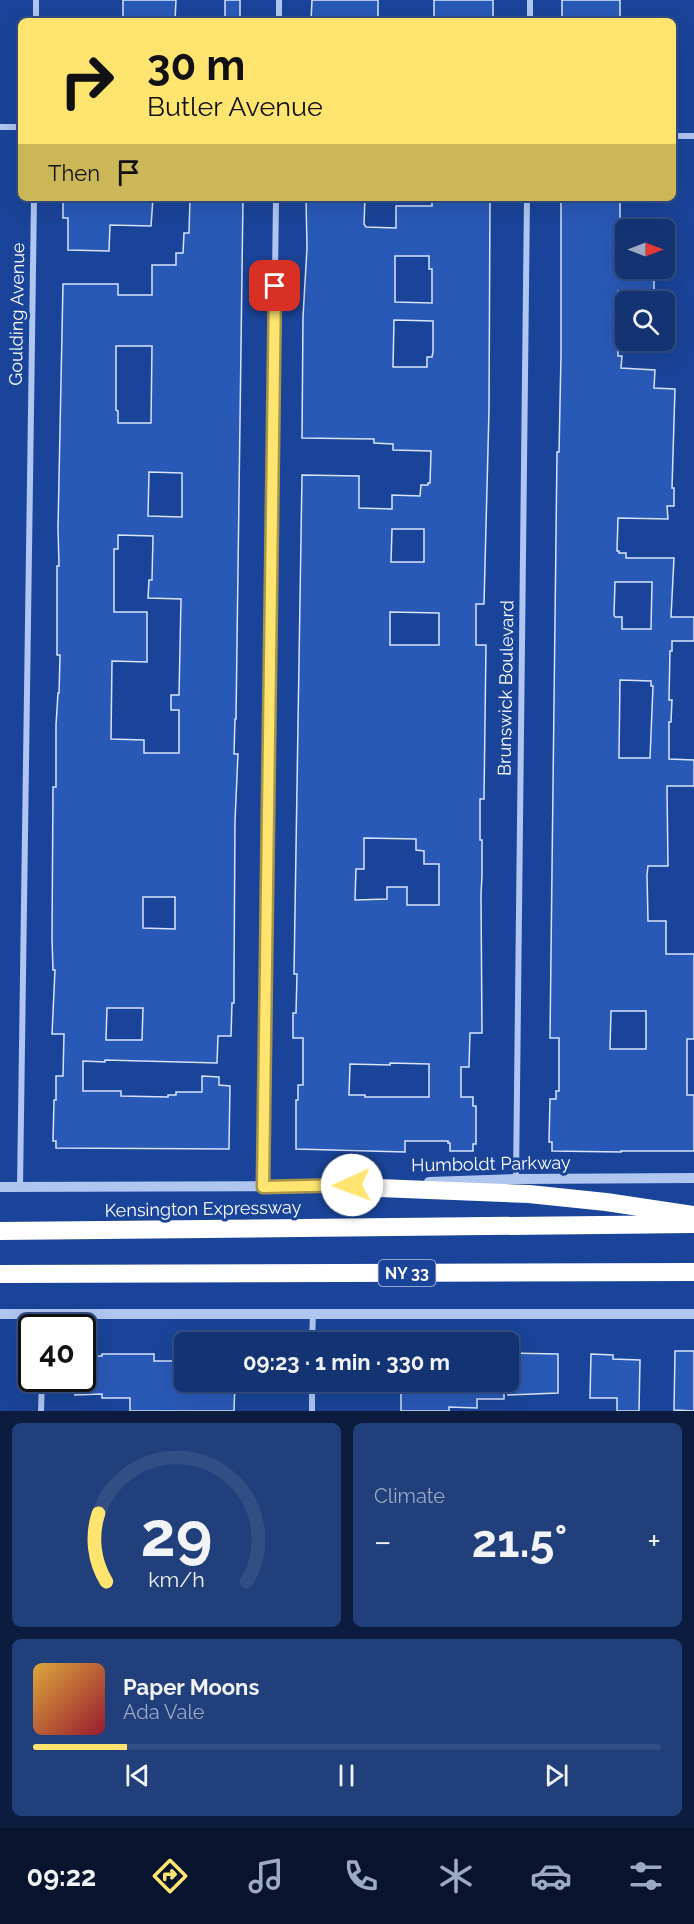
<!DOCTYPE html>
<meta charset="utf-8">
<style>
:root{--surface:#143373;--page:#213f7b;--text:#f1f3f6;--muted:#9daac4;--line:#334e85;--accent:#ffe56f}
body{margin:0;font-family:Raleway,sans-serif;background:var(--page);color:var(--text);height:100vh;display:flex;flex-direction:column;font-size:22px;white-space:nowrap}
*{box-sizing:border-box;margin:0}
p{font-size:20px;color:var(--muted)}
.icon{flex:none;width:33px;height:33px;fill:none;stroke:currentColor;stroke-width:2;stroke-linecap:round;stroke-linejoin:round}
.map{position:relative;height:1411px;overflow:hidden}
.details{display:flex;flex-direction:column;gap:12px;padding:12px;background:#0b1c3f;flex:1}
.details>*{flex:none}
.hud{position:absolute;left:18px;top:18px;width:658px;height:183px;border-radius:9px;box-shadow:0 6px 24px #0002,0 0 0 2px var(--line);background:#ffe56f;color:#111;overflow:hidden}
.needle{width:39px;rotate:90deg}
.controls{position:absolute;left:615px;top:219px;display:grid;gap:12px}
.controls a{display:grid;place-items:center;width:60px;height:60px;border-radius:9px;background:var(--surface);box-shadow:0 6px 24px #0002,0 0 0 2px var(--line);font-size:30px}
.speed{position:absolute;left:18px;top:1314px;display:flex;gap:12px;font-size:30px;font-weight:700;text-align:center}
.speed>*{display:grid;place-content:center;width:78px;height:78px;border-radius:50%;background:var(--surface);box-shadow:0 6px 24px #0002,0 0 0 2px var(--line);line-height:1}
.speed .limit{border:3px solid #111;border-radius:9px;background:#fff;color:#111}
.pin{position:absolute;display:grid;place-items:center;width:51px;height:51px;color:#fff;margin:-26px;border-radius:12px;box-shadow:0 3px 9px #0006}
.me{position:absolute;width:66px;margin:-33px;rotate:268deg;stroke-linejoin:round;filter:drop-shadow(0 0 4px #0008)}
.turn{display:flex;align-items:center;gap:21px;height:126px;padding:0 30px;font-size:27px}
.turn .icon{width:78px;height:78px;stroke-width:2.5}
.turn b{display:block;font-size:42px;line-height:51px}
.then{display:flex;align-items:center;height:57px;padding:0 30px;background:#0003;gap:12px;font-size:22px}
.big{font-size:45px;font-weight:700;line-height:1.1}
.details .widget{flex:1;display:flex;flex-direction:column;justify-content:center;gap:9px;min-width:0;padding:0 21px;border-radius:9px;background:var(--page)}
.details .dial{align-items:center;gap:0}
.dial svg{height:156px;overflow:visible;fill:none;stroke:var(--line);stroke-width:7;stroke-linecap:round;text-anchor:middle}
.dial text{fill:var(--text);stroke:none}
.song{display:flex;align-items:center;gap:18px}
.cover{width:72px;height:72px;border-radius:9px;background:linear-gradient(135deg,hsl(40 70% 55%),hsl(350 70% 35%))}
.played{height:6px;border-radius:3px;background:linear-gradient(90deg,var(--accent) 15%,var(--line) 15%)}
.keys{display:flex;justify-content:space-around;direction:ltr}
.heat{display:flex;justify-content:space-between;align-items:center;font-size:33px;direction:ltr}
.details .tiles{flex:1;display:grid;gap:12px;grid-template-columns:1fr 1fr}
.widget:last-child{grid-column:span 2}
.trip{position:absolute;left:174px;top:1332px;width:345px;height:60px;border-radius:9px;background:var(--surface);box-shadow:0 6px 24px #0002,0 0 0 2px var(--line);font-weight:700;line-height:60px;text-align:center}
.tab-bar{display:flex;height:96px;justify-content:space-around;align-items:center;background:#08142e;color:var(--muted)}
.tab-bar .icon{width:42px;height:42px}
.tab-bar .selected{color:var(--accent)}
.tab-bar b{font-size:27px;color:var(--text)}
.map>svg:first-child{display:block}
.building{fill:#2959b7;stroke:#d6e3fc;stroke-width:1.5;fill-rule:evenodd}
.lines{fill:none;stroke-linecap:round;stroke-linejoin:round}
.minor{stroke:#afc6f1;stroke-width:6}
.tertiary{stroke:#afc6f1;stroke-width:10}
.motorway{stroke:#fff;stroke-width:18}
.route-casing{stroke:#a69548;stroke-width:15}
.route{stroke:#ffe56f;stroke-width:10}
.labels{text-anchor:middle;stroke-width:6;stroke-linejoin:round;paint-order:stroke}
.shield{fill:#1a4499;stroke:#bac7e0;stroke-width:1.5}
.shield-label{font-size:16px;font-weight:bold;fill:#fff}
.street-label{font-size:18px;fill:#fff;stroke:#1a4499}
</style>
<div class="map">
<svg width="694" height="1411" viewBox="0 0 694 1411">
<rect width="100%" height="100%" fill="#1a4499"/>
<path class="building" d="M 123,0 L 176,0 L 175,21 L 123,21 Z
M 225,0 L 240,0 L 240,21 L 225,21 Z
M 312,0 L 378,0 L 378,21 L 311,21 Z
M 434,0 L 493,0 L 493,21 L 434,21 Z
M 562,0 L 620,0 L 620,21 L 562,21 Z
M 63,198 L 153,198 L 151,226 L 110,225 L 109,251 L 68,250 L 68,218 L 63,218 Z
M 190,198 L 243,198 L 236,719 L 235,719 L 234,754 L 238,754 L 235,821 L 234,978 L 234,1003 L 232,1003 L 231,1036 L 218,1036 L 217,1063 L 105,1060 L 105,1062 L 83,1061 L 83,1091 L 121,1091 L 121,1096 L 168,1097 L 168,1095 L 176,1095 L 176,1092 L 202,1092 L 202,1076 L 219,1077 L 219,1085 L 230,1086 L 229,1149 L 56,1148 L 56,1141 L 53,1141 L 54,1100 L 56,1100 L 56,1076 L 63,1076 L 64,1034 L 52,1034 L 55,970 L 53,970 L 52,939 L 53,787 L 56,787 L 56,725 L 58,693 L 59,693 L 60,655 L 57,655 L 57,566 L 59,566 L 58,528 L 63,284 L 118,284 L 118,295 L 152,295 L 152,265 L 176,265 L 176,253 L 183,253 L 184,233 L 189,233 ZM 116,346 L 152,346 L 151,423 L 118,423 L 118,411 L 116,410 ZM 149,472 L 182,473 L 182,517 L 148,516 ZM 118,535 L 153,536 L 152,580 L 149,580 L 148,598 L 181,599 L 179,695 L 171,695 L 171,710 L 179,710 L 179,753 L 144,753 L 144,740 L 111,739 L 112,661 L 147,662 L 147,612 L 114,612 L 114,549 L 118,549 ZM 143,897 L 175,897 L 175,929 L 143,928 ZM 107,1008 L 143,1008 L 142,1040 L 106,1040 Z
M 306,198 L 365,198 L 364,224 L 366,227 L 396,228 L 396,206 L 432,206 L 432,198 L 490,198 L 489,410 L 484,604 L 476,604 L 476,645 L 486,645 L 484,799 L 480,799 L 480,840 L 482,840 L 482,875 L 481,895 L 482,1033 L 470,1033 L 469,1067 L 461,1067 L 461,1097 L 473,1097 L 473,1106 L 476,1106 L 476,1144 L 473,1144 L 473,1151 L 450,1151 L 450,1143 L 448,1143 L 448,1141 L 405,1141 L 405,1152 L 296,1149 L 296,1100 L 298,1100 L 298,1085 L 303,1085 L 303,1038 L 293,1038 L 293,1013 L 296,1013 L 297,974 L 294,974 L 302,475 L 359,476 L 359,508 L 392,509 L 392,495 L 420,496 L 421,485 L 428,485 L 428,483 L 430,483 L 431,451 L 393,450 L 393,444 L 374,443 L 374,439 L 302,438 L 303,317 L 307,248 ZM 395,256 L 429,256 L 429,269 L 432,269 L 432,303 L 395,302 ZM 394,320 L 433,321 L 433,352 L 432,357 L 427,357 L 427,367 L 393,367 ZM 392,529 L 424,529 L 424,562 L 391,562 ZM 390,612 L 439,613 L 439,645 L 390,645 ZM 364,838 L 416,839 L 416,850 L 424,851 L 424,864 L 439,864 L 439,905 L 407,905 L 407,887 L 387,887 L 387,899 L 355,900 L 356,869 L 364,869 ZM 390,1063 L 429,1064 L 429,1097 L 365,1097 L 365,1095 L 349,1095 L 350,1064 L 390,1065 Z
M 561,198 L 620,198 L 620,221 L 618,221 L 617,258 L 619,258 L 619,272 L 654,273 L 654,291 L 618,291 L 618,356 L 622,356 L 621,368 L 655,370 L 654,388 L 675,389 L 672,488 L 674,488 L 674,506 L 667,506 L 668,519 L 618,518 L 617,551 L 619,551 L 619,553 L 626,553 L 626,558 L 674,558 L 671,617 L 694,617 L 694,641 L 672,641 L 672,651 L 670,651 L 669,700 L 672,700 L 671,722 L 669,722 L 669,759 L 694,760 L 694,786 L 667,786 L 668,866 L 648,866 L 647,875 L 648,921 L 666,921 L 666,954 L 694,954 L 694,1039 L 687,1039 L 687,1095 L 694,1095 L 694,1151 L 621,1151 L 621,1152 L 552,1151 L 552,1142 L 549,1142 L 550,1099 L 556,1099 L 556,1091 L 559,1091 L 559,1038 L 550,1038 L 557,452 L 559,452 L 561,355 ZM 615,582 L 652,582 L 651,629 L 622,629 L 622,617 L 615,617 L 614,615 ZM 620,680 L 651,681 L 651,686 L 653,686 L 650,758 L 619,758 ZM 611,1011 L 646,1011 L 646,1049 L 610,1049 Z
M 675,1351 L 694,1351 L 694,1411 L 674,1410 Z
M 508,1353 L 558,1354 L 558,1393 L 508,1395 Z
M 102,1354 L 154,1354 L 154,1361 L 181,1361 L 181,1382 L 235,1382 L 234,1411 L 130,1411 L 130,1398 L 102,1398 L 102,1394 L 75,1395 L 74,1378 L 82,1378 L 82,1356 L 102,1356 Z
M 591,1354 L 613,1355 L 613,1359 L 640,1360 L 639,1411 L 617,1411 L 617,1398 L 590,1398 Z
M 401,1382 L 504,1382 L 504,1399 L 477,1399 L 477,1408 L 449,1407 L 449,1411 L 401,1411 Z"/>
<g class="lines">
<path class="minor" d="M 36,21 L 36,0
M 279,21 L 279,0
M 530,21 L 530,0
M 0,127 L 21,127
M 674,136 L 694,136
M 516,1179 L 527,198
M 20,1187 L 34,198
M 263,1187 L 276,198
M 43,1328 L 43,1314
M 312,1342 L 313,1313
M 41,1411 L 42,1378
M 312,1411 L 312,1382"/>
<path class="tertiary" d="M 429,1182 L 516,1179 L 694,1178
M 0,1187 L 333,1186
M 0,1314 L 694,1314"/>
<path class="motorway" d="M 329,1186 L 529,1194 L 606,1202 L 694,1215
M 0,1231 L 694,1224
M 0,1274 L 694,1272"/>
</g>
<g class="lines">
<g class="route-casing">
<path id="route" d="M 275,286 L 263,1187 L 352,1185"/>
</g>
<use href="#route" class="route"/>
</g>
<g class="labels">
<rect class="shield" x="378.5" y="1260" width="57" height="26" rx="4.5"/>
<g class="shield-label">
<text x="407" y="1279">NY 33</text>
</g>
<g class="street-label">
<text transform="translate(17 314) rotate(-89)" y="6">Goulding Avenue</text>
<text transform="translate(506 688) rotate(-89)" y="6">Brunswick Boulevard</text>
<text transform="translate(491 1164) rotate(-1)" y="6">Humboldt Parkway</text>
<text transform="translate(203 1209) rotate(-1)" y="6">Kensington Expressway</text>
</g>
</g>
</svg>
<div class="controls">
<a><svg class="needle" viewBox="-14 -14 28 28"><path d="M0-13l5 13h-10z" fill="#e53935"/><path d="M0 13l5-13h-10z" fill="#9daac4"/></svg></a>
<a><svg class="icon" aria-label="search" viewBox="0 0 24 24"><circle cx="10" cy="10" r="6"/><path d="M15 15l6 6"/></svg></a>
</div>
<div class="speed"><div class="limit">40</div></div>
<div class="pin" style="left:275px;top:286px;background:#d93025"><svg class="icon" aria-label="arrive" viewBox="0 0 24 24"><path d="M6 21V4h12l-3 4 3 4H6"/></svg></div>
<svg class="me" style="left:352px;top:1185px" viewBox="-20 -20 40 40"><circle r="19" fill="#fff"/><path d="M0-13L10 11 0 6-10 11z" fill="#ffe56f"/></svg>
<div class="trip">09:23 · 1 min · 330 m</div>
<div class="hud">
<div class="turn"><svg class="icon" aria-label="right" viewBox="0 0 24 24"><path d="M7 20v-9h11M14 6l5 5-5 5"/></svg><div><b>30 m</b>Butler Avenue</div></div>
<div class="then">Then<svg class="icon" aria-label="arrive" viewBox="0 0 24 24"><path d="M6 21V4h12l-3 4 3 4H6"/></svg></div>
</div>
</div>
<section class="details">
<div class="tiles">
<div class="widget dial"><svg viewBox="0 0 100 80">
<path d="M14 69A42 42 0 1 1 86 69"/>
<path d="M14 69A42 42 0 0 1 10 34" stroke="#ffe56f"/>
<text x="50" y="56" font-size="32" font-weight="700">29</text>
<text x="50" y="72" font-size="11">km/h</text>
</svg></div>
<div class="widget"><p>Climate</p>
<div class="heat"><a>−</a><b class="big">21.5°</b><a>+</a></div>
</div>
<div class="widget">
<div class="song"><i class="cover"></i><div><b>Paper Moons</b><p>Ada Vale</p></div></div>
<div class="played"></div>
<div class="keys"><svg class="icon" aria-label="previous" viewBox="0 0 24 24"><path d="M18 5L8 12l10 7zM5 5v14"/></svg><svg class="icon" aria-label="pause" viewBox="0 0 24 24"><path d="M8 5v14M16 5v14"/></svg><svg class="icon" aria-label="next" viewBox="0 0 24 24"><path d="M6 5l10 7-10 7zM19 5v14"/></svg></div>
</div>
</div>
</section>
<nav class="tab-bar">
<b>09:22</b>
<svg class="icon selected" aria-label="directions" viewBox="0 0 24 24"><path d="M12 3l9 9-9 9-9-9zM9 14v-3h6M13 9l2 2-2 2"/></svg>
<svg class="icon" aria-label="music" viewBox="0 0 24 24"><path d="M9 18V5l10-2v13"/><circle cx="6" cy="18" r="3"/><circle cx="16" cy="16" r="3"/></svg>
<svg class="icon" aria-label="phone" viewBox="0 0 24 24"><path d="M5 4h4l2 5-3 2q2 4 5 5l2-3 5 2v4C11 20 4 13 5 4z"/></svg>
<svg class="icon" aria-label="climate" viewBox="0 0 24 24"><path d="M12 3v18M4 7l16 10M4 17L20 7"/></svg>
<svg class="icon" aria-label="car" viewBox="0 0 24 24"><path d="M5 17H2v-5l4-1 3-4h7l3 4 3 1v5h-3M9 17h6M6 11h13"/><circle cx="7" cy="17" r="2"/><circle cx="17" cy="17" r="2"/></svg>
<svg class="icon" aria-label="filters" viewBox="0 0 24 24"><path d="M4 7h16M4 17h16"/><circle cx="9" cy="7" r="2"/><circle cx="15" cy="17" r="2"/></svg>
</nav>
